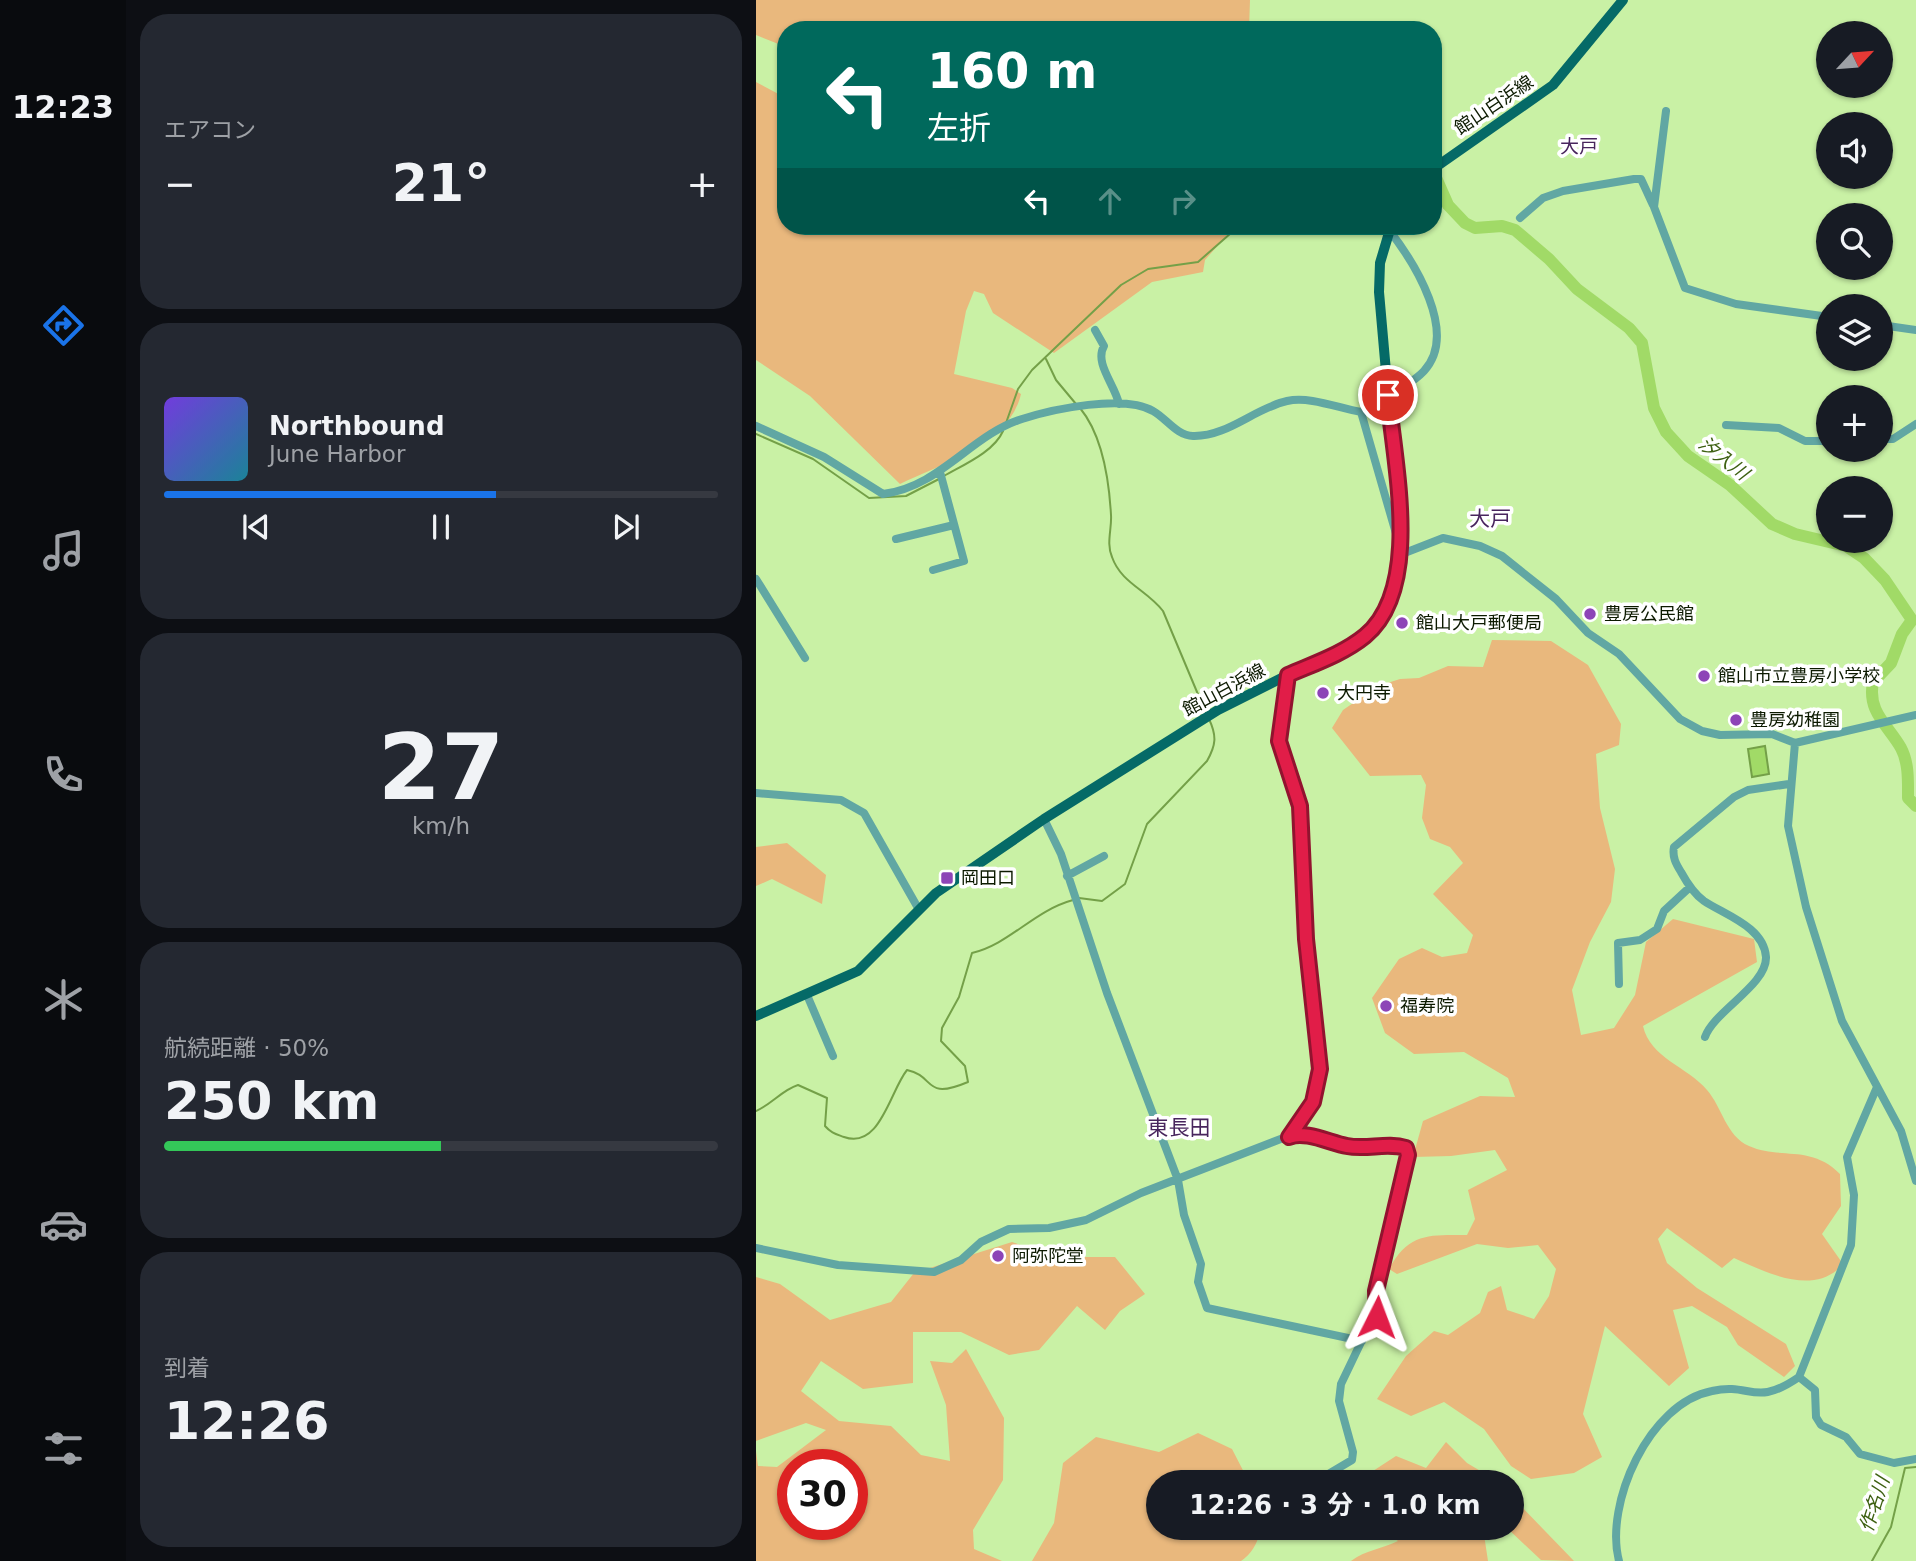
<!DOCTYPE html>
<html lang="ja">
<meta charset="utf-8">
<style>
:root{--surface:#171b24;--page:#242831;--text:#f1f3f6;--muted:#9ea1a6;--line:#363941;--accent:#1a73e8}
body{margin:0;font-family:"DejaVu Sans","Noto Sans JP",sans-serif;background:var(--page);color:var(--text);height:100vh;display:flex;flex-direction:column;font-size:26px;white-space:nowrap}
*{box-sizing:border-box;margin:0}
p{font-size:23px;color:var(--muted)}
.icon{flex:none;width:38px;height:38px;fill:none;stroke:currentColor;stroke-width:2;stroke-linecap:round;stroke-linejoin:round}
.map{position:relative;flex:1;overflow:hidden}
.details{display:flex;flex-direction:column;gap:14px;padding:14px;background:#0d0f14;width:630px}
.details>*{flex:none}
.guide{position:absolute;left:21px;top:21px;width:665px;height:214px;border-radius:28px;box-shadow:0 2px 5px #0004;background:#00695c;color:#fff;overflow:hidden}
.needle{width:46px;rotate:64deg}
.fabs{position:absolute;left:1060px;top:21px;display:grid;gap:14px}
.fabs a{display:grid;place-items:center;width:77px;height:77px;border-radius:50%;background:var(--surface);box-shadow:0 2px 5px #0004;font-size:35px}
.speed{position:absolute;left:21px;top:1449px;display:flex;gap:14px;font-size:35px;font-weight:700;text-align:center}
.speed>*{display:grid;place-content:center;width:91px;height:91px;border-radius:50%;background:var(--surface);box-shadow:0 2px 5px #0004;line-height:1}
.speed .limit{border:10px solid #d22;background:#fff;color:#111}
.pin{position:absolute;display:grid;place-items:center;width:60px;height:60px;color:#fff;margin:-30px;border:4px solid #fff;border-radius:50%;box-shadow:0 2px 7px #0007}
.me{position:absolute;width:77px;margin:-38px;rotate:3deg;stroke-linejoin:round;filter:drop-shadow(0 0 5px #0008)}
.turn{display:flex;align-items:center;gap:24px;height:147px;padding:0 35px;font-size:32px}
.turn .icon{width:91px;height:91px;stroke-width:2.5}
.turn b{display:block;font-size:49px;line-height:60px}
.lanes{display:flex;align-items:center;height:66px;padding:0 35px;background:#0003;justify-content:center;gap:35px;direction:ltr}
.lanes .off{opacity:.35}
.big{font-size:52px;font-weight:700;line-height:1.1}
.details .card{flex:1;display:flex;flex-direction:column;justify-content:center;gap:10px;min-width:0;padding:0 24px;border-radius:28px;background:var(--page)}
.details .dial{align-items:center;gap:0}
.dial b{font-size:91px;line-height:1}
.song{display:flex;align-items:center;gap:21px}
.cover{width:84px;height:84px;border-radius:10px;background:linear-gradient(135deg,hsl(260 70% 55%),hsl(190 70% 35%))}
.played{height:7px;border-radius:4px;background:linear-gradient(90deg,var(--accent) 60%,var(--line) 60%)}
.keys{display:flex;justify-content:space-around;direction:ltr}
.heat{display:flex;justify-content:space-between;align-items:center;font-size:38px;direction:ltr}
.charge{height:10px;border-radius:5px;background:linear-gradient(90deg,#34c759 50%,var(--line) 0)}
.trip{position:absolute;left:390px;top:1470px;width:378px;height:70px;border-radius:35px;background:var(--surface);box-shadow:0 2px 5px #0004;font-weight:700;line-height:70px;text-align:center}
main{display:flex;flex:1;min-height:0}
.tab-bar{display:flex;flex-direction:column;width:126px;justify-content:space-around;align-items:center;background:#090b0e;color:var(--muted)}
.tab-bar .icon{width:49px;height:49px}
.tab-bar .current{color:var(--accent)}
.tab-bar b{font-size:32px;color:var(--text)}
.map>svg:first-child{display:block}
.green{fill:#e9b87d;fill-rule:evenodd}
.water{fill:#a1da67;stroke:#74a048;stroke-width:2}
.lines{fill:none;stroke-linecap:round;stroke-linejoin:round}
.stream{stroke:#74a048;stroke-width:2}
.river{stroke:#a1da67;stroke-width:12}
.minor{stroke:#61a7a3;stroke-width:8}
.major{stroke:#056a67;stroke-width:10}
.route-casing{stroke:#92132f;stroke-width:18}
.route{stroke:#e11d48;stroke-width:12}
.poi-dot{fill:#8d44b7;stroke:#fff;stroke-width:2.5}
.labels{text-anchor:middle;stroke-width:7;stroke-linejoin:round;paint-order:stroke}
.street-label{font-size:18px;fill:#0c1a00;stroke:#fff}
.poi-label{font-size:18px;fill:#0c1a00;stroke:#fff;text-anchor:start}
.neighbourhood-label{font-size:19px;fill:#48255d;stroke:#fff}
.water-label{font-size:19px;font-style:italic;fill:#3e6112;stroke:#fff}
.quarter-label{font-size:21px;fill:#48255d;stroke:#fff}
</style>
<main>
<nav class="tab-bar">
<b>12:23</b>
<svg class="icon current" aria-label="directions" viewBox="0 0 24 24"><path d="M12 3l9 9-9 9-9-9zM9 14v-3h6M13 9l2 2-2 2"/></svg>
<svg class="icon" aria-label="music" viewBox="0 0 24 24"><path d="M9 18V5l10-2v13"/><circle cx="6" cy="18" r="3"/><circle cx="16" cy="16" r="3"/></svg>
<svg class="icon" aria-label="phone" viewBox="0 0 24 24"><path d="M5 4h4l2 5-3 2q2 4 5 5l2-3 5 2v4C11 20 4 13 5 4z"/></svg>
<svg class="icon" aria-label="climate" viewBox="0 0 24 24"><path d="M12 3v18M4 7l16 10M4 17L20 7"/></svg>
<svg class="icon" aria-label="car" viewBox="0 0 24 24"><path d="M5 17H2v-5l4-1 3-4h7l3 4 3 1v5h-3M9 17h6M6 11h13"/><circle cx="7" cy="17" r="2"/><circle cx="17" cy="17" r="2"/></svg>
<svg class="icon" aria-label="filters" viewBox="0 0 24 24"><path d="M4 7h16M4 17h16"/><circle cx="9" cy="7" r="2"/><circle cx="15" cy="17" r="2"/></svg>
</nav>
<section class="details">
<div class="card"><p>エアコン</p>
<div class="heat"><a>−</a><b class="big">21°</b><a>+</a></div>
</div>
<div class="card">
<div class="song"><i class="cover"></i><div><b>Northbound</b><p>June Harbor</p></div></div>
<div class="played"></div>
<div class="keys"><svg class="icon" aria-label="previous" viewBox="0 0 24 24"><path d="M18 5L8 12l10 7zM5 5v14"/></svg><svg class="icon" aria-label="pause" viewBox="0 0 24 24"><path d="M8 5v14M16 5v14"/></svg><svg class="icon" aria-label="next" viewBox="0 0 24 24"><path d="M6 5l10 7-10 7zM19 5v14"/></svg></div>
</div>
<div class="card dial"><b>27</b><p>km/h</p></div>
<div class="card"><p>航続距離 · 50%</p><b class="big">250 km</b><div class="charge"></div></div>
<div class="card"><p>到着</p><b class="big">12:26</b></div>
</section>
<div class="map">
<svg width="1160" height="1561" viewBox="0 0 1160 1561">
<rect width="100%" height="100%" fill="#c9f1a5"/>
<path class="green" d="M 0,0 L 494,0 L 493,30 L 407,30 L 386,21 L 361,30 L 30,30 L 30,47 L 0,35 Z
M 0,82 L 30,98 L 30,226 L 479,226 L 449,260 L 447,272 L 396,282 L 298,353 L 237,313 L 228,294 L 218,291 L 210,311 L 198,374 L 256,388 L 265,394 C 253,445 187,463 144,484 L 54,396 L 0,360 Z
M 736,640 L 795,641 L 832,665 L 865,724 L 863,745 L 840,754 L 844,808 L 859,869 L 855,902 L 834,942 L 816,990 L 825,1035 L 858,1028 L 879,995 L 890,942 L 917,919 L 998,939 L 1001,962 L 887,1026 C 894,1058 932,1067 951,1090 C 966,1107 970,1136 993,1146 C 1024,1160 1055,1144 1084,1174 L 1085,1206 L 1066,1234 L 1087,1264 C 1059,1297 1011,1273 978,1258 L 966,1268 L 911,1228 L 902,1239 L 911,1263 L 941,1288 L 1030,1344 L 1039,1366 L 1028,1377 L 982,1345 L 971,1327 L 936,1306 L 917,1310 L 933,1368 L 913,1386 L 849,1326 L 827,1414 L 846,1457 L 818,1473 L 775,1479 L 755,1466 L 728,1429 L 688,1402 L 655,1416 L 621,1399 L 650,1356 L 678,1331 L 692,1335 L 724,1313 L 732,1292 L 745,1286 L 751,1310 L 778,1319 L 793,1296 L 800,1269 L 782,1245 L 752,1248 L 721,1244 L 641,1274 L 633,1269 C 653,1232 674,1235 711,1235 L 719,1219 L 712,1190 L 751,1170 L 739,1150 L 695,1156 L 657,1157 L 667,1121 L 724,1096 L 759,1097 L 752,1078 L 708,1052 L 658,1054 L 629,1033 L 616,998 L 643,959 L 666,948 L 686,957 L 711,953 L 717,935 L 677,894 L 707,863 L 694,847 L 674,839 L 666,818 L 670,785 L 665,775 L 614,776 L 576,728 L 587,710 L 622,686 L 644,679 L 663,678 L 692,666 L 727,667 Z
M 31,843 L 70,875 L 66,904 L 16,879 L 0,886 L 0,847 Z
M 256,1242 L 299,1257 L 359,1257 L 389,1294 L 364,1311 L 349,1330 L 321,1306 L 283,1350 L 253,1355 L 205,1332 L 157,1332 L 157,1383 L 107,1389 L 65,1361 L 45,1391 L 83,1421 L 135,1426 L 165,1455 L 194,1461 L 190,1405 L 174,1361 L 196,1363 L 210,1349 L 248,1418 L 247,1480 L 217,1530 L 218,1549 L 246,1561 L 0,1561 L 0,1451 L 2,1466 L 21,1467 L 70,1430 L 50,1423 L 0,1441 L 0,1277 L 24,1284 L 74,1320 L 135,1302 L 158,1273 ZM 37,1465 L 96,1465 L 96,1524 L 37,1524 Z
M 442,1433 L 476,1449 L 493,1482 L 402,1482 L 402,1528 L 503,1528 C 505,1539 495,1555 485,1561 L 276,1561 L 298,1523 L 307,1463 L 340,1437 L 403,1452 Z
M 690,1442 L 711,1463 L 743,1482 L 600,1482 L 640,1456 L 670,1468 Z
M 756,1496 L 761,1502 L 818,1561 L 785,1560 L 751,1528 L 756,1528 Z
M 624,1528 L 727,1528 L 732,1561 L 595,1561 C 610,1550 625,1549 642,1541 Z"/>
<path class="water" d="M 1009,746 L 1013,774 L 996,777 L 992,749 Z"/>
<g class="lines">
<path class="stream" d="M 290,359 L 300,380 L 320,404
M 324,408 C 347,436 353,479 355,515 C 356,529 350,543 356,557 C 365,583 391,590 407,611 L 449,711
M 250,423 L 262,389 L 276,370 L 365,285 L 392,269 L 442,262 L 483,226
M 0,434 L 57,459 L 113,498 L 150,496 L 183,479
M 188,476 C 207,465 238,452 247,431
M 323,898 L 346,901 L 369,884 L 391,824 L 451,761 C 460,745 461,736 453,719
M 0,1111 C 16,1104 26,1090 42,1085 L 71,1098 L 69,1126 C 75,1133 80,1134 88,1137 C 124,1150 134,1091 151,1070 C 180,1076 167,1101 212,1082 L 209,1066 L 185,1041 L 186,1028 L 203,997 L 216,953 C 254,944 277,911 317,900
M 1116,1561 L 1135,1527 L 1149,1468 L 1160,1467"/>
<path class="river" d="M 677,171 L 692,205 L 709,223 L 719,228 L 746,226 L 759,230 L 793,259 L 821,289 L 873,328 L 886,343 L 898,408 L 910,432 L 932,456 L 974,485 L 1016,524 L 1039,534 L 1090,546 L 1108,558 L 1129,580 L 1156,620 L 1146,634 L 1135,663 L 1117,682 C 1111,712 1132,725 1145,748 C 1153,763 1152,782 1152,798 L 1160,806"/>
<path class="minor" d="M 910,111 L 898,207 L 929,288 L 980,304 L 1073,317
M 764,218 L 787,198 L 807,191 L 878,179 L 885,179 L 897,205
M 1125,325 L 1160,330
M 339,330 L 348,346 C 338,363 359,385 363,404
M 605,412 L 641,537
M 970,425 L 1023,428 L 1049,441 L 1073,441
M 0,426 L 68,457 L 127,494 C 184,487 215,435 266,419 C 297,409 368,394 397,411 C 410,418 421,436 437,436 C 471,437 499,408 531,401 C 554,396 582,408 605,412 C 623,401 654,386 668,371 C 703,333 658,262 633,230
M 1125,439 L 1137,439 L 1160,424
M 140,539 L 198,525
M 645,549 L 646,554 L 687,538 L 724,546 L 746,556 L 800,599 L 832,633 L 863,654 L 924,719 L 946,731 L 964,735 L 1016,734 L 1039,743 L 1160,715
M 177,570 L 208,561 L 184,472
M 0,579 L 49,658
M 532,675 L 523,741 L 544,806 L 550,939 L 564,1077 L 557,1102 L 532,1137
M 1039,743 L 1032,826 L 1050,907 L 1086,1021 L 1145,1131 L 1160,1181
M 0,793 L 85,800 L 108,813 L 162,908
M 288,819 L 305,854 L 351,993 L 422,1180 L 428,1215 L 445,1264 L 442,1282 L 451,1308 L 606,1341
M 311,876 L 348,856
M 863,984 L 862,943 L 884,940 L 901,929 L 908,911 L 934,887
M 51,995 L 77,1056
M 949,1037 C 958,1011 1011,985 1010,957 C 1008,927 969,915 948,901 C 938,894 931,883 925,872 C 920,864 916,857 918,847 L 978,797 L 992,790 L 1033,784
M 0,1248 L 82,1265 L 178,1272 L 205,1260 L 225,1242 L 253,1229 L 293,1228 L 330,1220 L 385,1193 L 535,1135 L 565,1138 L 593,1146 L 638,1144 L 651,1148 L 652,1155 L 620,1291 L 621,1317 L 608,1336 L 585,1384 L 583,1401 L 597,1452 L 596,1460 L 559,1482
M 1043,1377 L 1059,1390 L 1060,1417 L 1065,1425 L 1090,1437 L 1104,1454 L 1138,1463 L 1160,1459
M 512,1477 L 536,1482
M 863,1561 C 848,1504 893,1403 956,1391 C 996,1382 998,1408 1043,1377 L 1095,1245 L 1098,1195 L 1091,1157 L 1121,1087"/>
<path class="major" d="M 677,169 L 797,85 L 867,0
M 0,1016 L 102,971 L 180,893 L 288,819 L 462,710 L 609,636 L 633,605 L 643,576 L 646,554 L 623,292 L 624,263 L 635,226"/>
</g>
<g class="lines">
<g class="route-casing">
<path id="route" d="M 621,1317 L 620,1291 L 652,1155 L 650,1148 C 631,1142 611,1150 591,1146 C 574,1143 549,1130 533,1137 L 557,1102 L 564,1069 L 550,939 L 544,806 L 523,741 L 532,675 C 557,664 587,654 609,636 C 667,588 638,463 632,395"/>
</g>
<use href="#route" class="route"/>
</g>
<g class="poi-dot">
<circle cx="834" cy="614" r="7"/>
<circle cx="646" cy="623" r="7"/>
<circle cx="948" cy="676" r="7"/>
<circle cx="567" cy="693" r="7"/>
<circle cx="980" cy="720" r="7"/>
<rect x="184" y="871" width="14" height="14" rx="3.5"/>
<circle cx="630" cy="1006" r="7"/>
<circle cx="242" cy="1256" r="7"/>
</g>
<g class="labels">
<g class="street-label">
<text transform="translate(738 105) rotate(-34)" y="6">館山白浜線</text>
<text transform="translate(468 690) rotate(-28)" y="6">館山白浜線</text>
</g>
<g class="poi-label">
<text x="848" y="620">豊房公民館</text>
<text x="660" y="629">館山大戸郵便局</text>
<text x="962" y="682">館山市立豊房小学校</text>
<text x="581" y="699">大円寺</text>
<text x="994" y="726">豊房幼稚園</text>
<text x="205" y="884">岡田口</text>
<text x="644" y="1012">福寿院</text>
<text x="256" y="1262">阿弥陀堂</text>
</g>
<g class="neighbourhood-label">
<text x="823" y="153">大戸</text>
</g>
<g class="water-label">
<text transform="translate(968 458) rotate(38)" y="7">汐入川</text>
<text transform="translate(1118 1504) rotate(-72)" y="7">作名川</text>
</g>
<g class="quarter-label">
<text x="734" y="526">大戸</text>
<text x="423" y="1135">東長田</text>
</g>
</g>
</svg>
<div class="fabs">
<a><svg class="needle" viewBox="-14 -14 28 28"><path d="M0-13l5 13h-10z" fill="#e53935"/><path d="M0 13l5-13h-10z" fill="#9ea1a6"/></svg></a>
<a><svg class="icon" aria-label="sound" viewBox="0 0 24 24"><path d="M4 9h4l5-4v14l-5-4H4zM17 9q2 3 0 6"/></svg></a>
<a><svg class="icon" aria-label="search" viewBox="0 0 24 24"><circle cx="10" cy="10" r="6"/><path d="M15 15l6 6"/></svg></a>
<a><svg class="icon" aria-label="layers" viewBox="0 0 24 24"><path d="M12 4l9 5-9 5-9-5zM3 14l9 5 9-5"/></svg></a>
<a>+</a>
<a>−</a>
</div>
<div class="speed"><div class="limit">30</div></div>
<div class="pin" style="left:632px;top:395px;background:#d93025"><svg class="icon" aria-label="arrive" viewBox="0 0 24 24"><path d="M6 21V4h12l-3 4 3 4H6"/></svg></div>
<svg class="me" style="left:621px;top:1317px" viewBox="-20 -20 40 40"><path d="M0-17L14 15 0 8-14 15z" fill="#e11d48" stroke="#fff" stroke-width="4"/></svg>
<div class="trip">12:26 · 3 分 · 1.0 km</div>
<div class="guide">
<div class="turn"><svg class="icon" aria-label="left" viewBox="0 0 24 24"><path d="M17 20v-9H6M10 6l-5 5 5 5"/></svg><div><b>160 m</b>左折</div></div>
<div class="lanes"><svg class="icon" aria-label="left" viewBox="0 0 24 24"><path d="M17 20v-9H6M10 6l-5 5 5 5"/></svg><svg class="icon off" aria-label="ahead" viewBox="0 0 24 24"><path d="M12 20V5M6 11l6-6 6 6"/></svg><svg class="icon off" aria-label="right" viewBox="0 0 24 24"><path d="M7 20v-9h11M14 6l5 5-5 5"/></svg></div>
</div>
</div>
</main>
